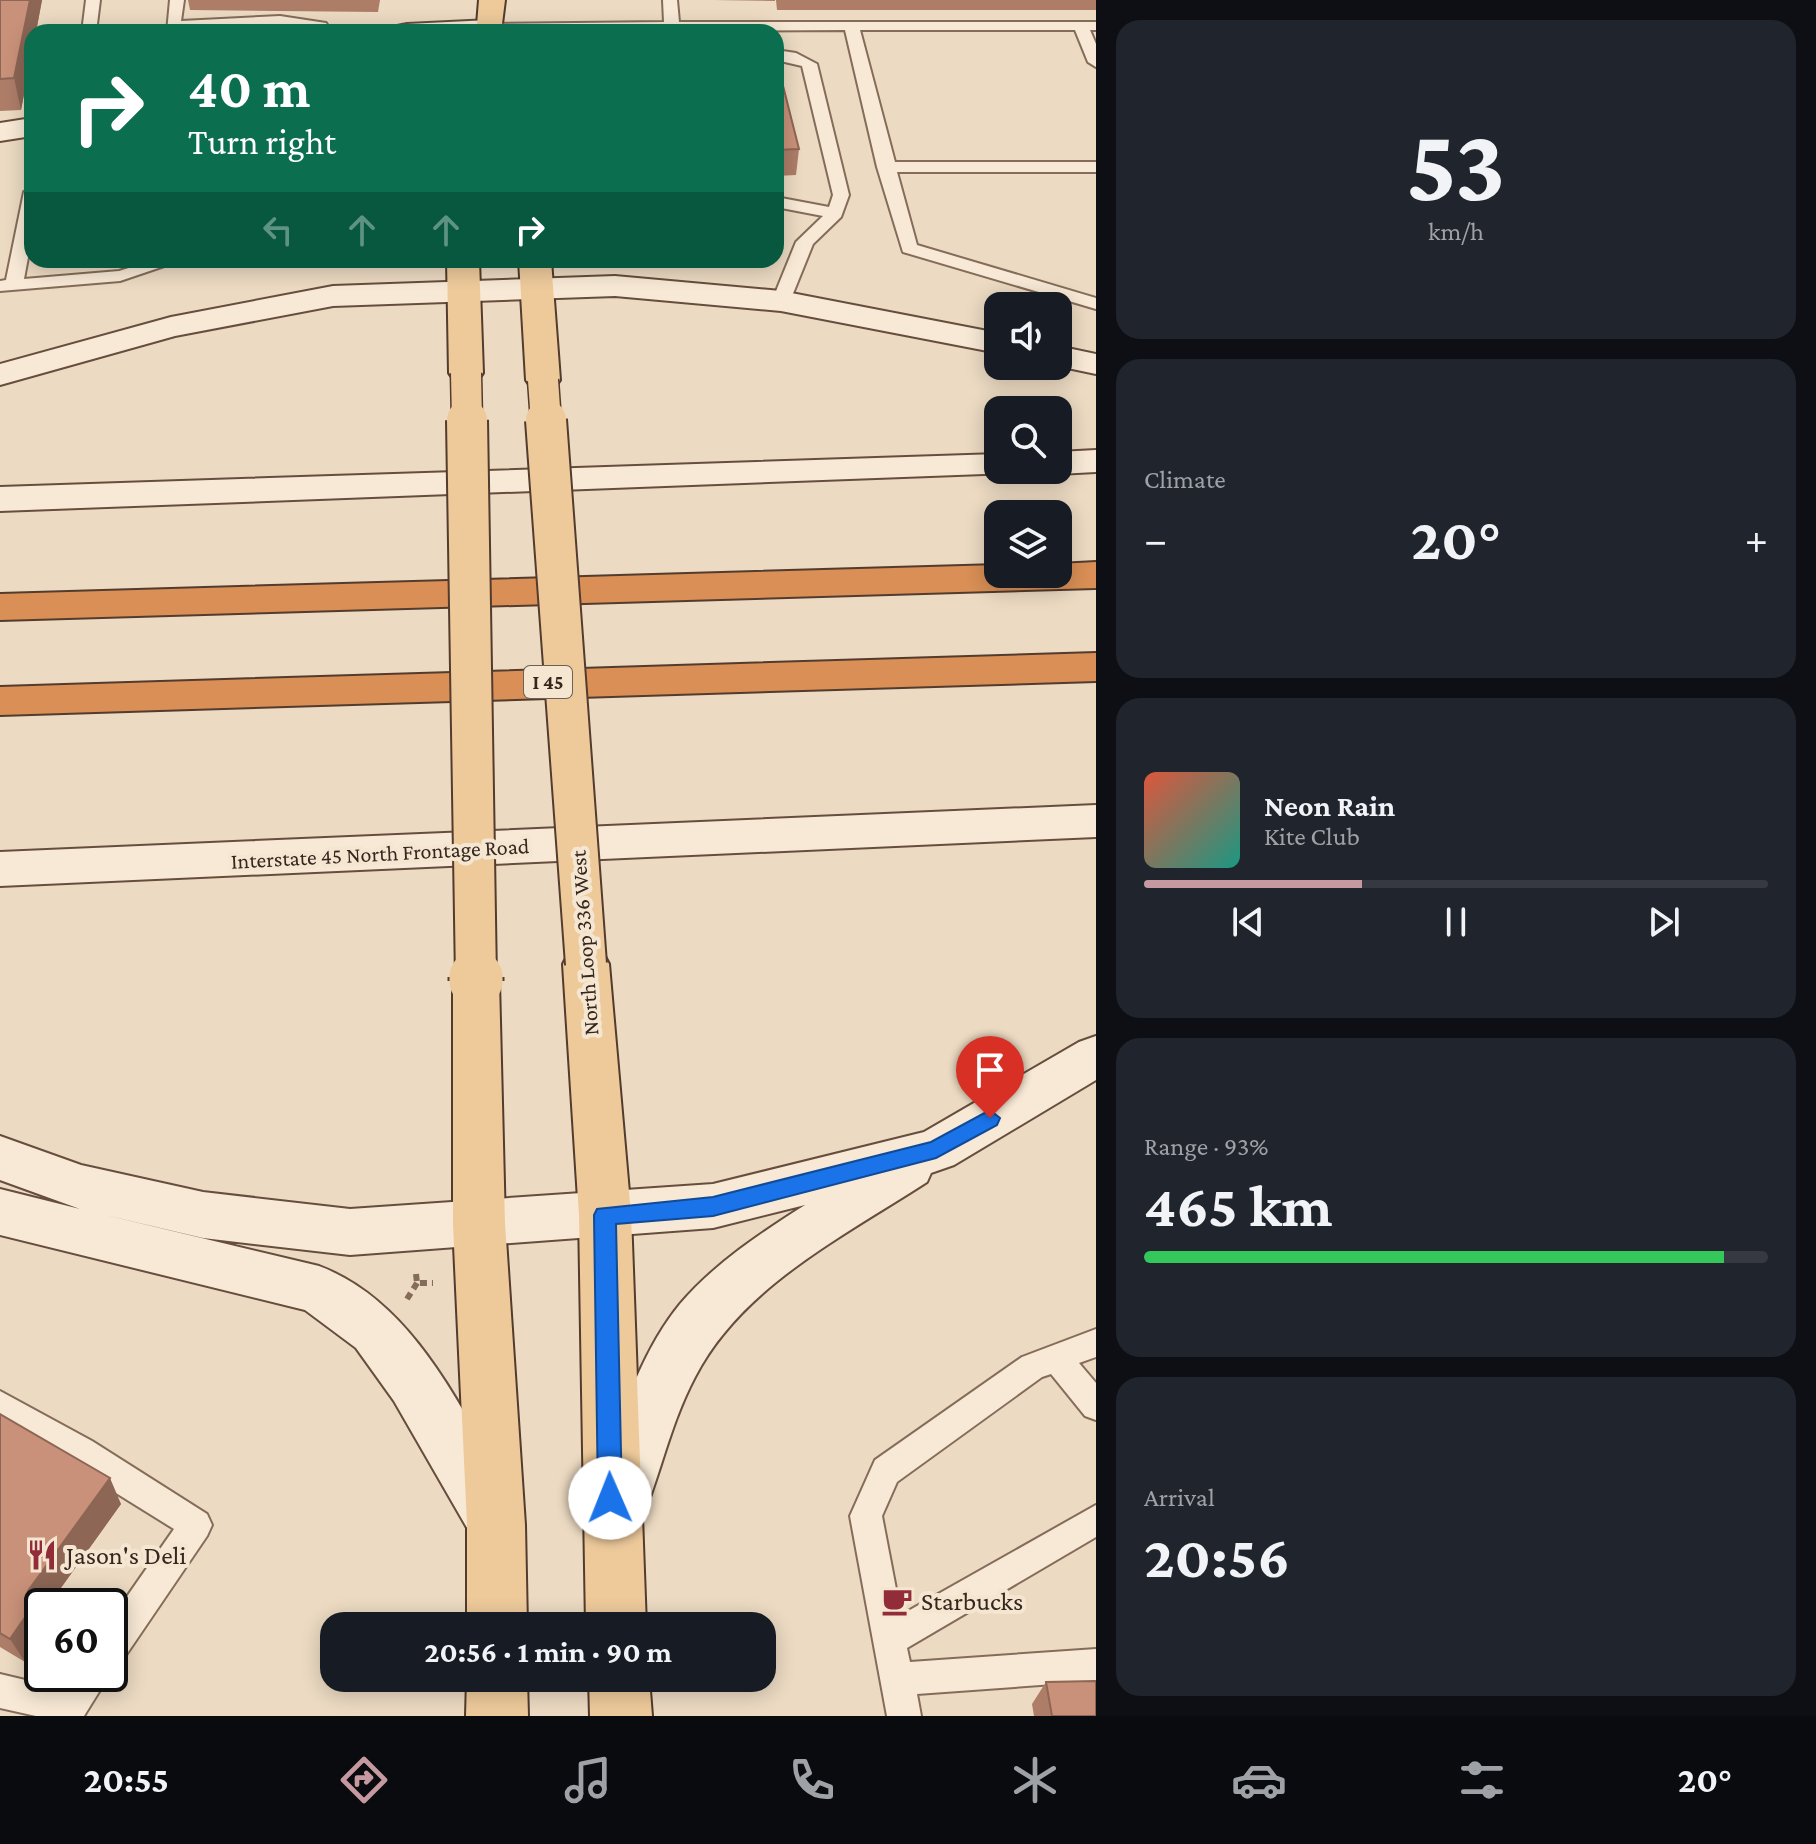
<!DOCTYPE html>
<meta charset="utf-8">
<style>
:root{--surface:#171b24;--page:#20242c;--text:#f1f3f6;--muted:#9ea1a6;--line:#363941;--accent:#c699a1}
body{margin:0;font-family:"Crimson Pro",serif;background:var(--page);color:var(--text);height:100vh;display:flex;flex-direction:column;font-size:30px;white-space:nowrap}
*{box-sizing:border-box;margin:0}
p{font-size:26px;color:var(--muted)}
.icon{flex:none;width:44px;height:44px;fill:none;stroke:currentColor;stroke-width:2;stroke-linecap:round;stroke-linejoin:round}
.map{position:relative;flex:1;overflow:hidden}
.sheet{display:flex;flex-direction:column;gap:20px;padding:20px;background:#0d0f14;width:720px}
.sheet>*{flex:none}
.hud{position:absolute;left:24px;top:24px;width:760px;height:244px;border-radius:24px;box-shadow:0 4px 20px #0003;background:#0b6e4f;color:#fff;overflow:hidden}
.fabs{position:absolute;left:984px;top:292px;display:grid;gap:16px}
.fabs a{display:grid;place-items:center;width:88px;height:88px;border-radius:16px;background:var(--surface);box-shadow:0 4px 20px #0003;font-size:40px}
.speed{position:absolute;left:24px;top:1588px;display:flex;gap:16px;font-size:40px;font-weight:700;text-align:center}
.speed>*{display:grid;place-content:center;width:104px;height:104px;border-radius:50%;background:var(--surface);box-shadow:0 4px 20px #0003;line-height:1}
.speed .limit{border:4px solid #111;border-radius:12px;background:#fff;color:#111}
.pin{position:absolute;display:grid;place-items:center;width:68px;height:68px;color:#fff;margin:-82px -34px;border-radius:50% 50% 50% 0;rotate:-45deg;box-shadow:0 0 8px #0007}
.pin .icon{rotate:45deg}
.me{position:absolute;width:88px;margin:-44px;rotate:359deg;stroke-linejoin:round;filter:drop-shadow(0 0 6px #0008)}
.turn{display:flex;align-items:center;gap:28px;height:168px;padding:0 32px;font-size:36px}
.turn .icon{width:104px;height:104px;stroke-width:2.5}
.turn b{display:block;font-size:56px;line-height:68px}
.lanes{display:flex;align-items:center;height:76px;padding:0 32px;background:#0003;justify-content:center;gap:40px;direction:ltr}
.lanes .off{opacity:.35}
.big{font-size:60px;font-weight:700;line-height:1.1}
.sheet .widget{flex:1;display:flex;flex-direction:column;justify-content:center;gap:12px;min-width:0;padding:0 28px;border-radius:24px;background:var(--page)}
.sheet .dial{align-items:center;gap:0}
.dial b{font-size:104px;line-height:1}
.song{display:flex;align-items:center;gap:24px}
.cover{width:96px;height:96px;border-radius:12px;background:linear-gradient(135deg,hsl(10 70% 55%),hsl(170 70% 35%))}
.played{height:8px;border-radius:4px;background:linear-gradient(90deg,var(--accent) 35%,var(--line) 35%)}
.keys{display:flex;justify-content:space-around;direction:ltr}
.heat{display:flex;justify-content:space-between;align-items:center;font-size:44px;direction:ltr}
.charge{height:12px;border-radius:6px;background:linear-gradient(90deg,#34c759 93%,var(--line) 0)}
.trip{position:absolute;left:320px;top:1612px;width:456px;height:80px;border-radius:24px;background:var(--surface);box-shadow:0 4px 20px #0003;font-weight:700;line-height:80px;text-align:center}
.dock{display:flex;height:128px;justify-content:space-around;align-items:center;background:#090b0e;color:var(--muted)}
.dock .icon{width:56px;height:56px}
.dock .current{color:var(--accent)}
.dock b{font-size:36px;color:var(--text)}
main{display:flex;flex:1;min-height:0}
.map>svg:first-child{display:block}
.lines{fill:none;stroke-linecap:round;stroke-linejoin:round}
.lane-casing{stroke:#856c5a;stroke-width:4}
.secondary-casing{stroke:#674d3d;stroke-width:4}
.primary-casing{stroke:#533b2e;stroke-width:4}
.highway-casing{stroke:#533b2e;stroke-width:4}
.path{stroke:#856c5a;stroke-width:6;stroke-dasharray:7 5;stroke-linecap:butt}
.lane{fill:#f7e9d5;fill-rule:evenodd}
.secondary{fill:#f7e9d5;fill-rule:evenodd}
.primary{fill:#eeca9b;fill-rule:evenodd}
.highway{fill:#d98f55;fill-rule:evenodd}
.primary-bridge-far2-casing{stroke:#533b2e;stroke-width:33;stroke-linecap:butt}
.primary-bridge-far1-casing{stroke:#533b2e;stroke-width:44;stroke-linecap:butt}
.primary-bridge-casing{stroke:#533b2e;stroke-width:57;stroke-linecap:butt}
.primary-bridge-far2{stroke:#eeca9b;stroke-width:30}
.primary-bridge-far1{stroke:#eeca9b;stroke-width:40}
.primary-bridge{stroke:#eeca9b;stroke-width:53}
.wall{fill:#ad7d68}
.shaded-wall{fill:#8d6655}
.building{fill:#c99179;stroke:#8d6655;stroke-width:2}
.route{fill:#1a73e8;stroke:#114b97;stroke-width:2}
.labels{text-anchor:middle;stroke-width:8;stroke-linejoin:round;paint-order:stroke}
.shield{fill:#f4e6d1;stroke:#6e6054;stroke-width:2}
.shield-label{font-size:20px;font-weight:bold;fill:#35261e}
.street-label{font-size:22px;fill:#35261e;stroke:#f4e6d1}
.near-poi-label{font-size:26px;fill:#35261e;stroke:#f4e6d1;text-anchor:start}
</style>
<main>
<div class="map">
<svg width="1096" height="1716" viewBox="0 0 1096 1716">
<rect width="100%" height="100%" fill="#ecdac2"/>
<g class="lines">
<g class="lane-casing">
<path id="lane" d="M 86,0 L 100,0 L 96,32 L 82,32 Z
M 170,0 L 184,0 L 181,21 L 280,16 L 326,23 L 332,32 L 280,24 L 167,32 Z
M 663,0 L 677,0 L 679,22 L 1096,22 L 1096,30 L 1090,30 L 1096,44 L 1096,67 L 1088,62 L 1075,30 L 860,30 L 895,162 L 1096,162 L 1096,172 L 897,172 L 917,245 L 1096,298 L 1096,309 L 903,252 L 877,167 L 845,30 L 488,32 L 483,28 L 490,24 L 664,22 Z
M 776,50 L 796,53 L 817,64 L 849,195 L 841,217 L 813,244 L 790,301 L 781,306 L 772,301 L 796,242 L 823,216 L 776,207 L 776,197 L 829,207 L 833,195 L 802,66 L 776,60 Z
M 32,187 L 32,236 L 24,279 L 119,271 L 155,260 L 182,260 L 120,281 L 0,291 L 0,281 L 6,280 L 24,192 Z
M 1096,1329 L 1096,1357 L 1079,1363 L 1096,1383 L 1096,1420 L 1085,1416 L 1051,1374 L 1042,1377 L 897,1482 L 882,1516 L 901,1615 L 1096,1505 L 1096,1537 L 907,1648 L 910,1662 L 1096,1649 L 1096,1681 L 917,1694 L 921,1716 L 887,1716 L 850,1516 L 875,1460 L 1022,1357 Z
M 0,1391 L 92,1441 L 207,1514 L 212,1525 L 207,1536 L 122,1661 L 110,1665 L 110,1621 L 174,1529 L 0,1421 Z
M 0,1674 L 63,1689 L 73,1674 L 110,1674 L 84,1716 L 36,1716 L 0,1708 Z"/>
</g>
<g class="secondary-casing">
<path id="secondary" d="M 490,20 L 500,22 L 504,28 L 501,32 L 393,32 L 397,26 L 407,24 Z
M 32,118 L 32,136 L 0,141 L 0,123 Z
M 615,276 L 781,291 L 998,333 L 998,353 L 781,311 L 615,296 L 333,306 L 175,336 L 0,385 L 0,364 L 171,317 L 333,286 Z
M 1058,346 L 1096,354 L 1096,374 L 1058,366 Z
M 1096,450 L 1096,472 L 1058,474 L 1045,470 L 1058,470 L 1058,452 Z
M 998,454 L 998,470 L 1013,470 L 1011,473 L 0,511 L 0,487 Z
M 1096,805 L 1096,837 L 0,886 L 0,852 Z
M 1096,1036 L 1096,1080 L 954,1165 L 931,1173 L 927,1182 C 844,1236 742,1286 695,1377 C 670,1424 660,1477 639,1526 L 619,1534 L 599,1526 L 590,1506 C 615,1439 634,1360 680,1304 C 715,1263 761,1233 805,1205 L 713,1228 L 350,1255 L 203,1238 L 101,1214 L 319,1266 C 417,1303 464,1416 514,1500 L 523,1520 L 514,1540 L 494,1548 L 474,1540 L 394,1401 L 356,1348 L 305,1310 L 0,1235 L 0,1189 L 80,1209 L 0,1180 L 0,1136 L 81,1165 L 203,1192 L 350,1209 L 713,1184 L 924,1132 L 1079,1042 Z"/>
</g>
<g class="primary-casing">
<path id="primary" d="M 479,0 L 505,0 L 501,32 L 471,32 L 477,25 Z
M 447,260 L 479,260 L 483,373 L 478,380 L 466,383 L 454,380 L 449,373 Z
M 519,260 L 551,260 L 560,380 L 555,387 L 543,390 L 531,387 L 526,380 Z
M 586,946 L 602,951 L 609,964 L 631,1215 L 646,1626 L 586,1626 L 579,1215 L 563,964 L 570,951 Z
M 476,962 L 492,968 L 499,981 L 505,1224 L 525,1525 L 527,1626 L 467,1626 L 467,1525 L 453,1224 L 453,981 L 460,968 Z
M 467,1678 L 527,1678 L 528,1716 L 466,1716 Z
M 589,1678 L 649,1678 L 652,1716 L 590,1716 Z"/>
</g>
<g class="highway-casing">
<path id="highway" d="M 1096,562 L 1096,588 L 0,620 L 0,594 L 998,565 L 998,574 L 1058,574 L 1058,564 Z
M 1096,653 L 1096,681 L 0,715 L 0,687 Z"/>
</g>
<path class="path" d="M 416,1274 L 417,1283 L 433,1283
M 407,1299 L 417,1283"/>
<use href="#lane" class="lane"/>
<use href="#secondary" class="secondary"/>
<use href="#primary" class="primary"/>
<use href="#highway" class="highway"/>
<g class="primary-bridge-far2-casing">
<path id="primary-bridge-far2" d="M 466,373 L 467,422
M 543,380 L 546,422"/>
</g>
<g class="primary-bridge-far1-casing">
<path id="primary-bridge-far1" d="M 467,420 L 476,979
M 546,420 L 586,964"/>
</g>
<g class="primary-bridge-casing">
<path id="primary-bridge" d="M 476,977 L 476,981"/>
</g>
<use href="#primary-bridge-far2" class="primary-bridge-far2"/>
<use href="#primary-bridge-far1" class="primary-bridge-far1"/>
<use href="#primary-bridge" class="primary-bridge"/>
</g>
<path class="wall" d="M 0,0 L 42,0 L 36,32 L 32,32 L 32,53 L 21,110 L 0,111 Z
M 188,0 L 380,0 L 378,12 L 190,10 Z
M 713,0 L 775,0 L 775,1 Z
M 776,0 L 1096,0 L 1096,10 L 777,10 Z
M 776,58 L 799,149 L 796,175 L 776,176 Z
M 0,1414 L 121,1504 L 48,1606 L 42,1606 L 42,1637 L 25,1662 L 0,1647 Z
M 1046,1682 L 1096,1716 L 1034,1716 L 1032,1704 Z"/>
<path class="shaded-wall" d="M 30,0 L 42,0 L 36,32 L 32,32 L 32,53 L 21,110 L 14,78 Z
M 110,1478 L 121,1504 L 48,1606 L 42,1606 L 42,1637 L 25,1662 L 10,1639 L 28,1591 Z"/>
<path class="building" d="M 0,0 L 30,0 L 14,78 L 0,79 Z
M 776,58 L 799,149 L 776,150 Z
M 0,1414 L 110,1478 L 28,1591 L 39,1597 L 10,1639 L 0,1633 Z
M 1096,1681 L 1096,1716 L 1052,1716 L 1046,1682 Z"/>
<path class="route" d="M 990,1110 L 1000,1118 L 997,1125 L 936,1158 L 713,1216 L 616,1224 L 622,1498 L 618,1506 L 610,1510 L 602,1506 L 598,1498 L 594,1215 L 597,1209 L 713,1197 L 931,1142 Z"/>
<defs>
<g id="restaurant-bare" transform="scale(2.4)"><path d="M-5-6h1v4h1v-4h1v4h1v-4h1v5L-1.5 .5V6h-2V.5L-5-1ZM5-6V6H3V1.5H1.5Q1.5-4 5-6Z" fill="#922c39" stroke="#f4e6d1" stroke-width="2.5" paint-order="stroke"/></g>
<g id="cafe-bare" transform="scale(2.4)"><path d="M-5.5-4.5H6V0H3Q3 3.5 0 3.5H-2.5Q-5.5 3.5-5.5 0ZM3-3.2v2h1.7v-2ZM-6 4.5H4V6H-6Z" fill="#922c39" stroke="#f4e6d1" stroke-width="2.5" paint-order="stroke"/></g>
</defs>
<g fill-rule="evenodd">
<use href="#restaurant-bare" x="42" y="1555"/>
<use href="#cafe-bare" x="897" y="1601"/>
</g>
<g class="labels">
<rect class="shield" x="524" y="666" width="48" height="32" rx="6"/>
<g class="shield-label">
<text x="548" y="689">I 45</text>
</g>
<g class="street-label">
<text transform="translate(380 853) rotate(-3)" y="8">Interstate 45 North Frontage Road</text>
<text transform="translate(584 943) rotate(-94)" y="8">North Loop 336 West</text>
</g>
<g class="near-poi-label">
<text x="66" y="1564">Jason's Deli</text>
<text x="921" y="1610">Starbucks</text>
</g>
</g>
</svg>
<div class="fabs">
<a><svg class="icon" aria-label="sound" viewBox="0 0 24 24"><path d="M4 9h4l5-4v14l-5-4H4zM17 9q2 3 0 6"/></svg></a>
<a><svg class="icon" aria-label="search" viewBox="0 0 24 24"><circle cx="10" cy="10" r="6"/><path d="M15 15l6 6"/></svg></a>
<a><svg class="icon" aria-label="layers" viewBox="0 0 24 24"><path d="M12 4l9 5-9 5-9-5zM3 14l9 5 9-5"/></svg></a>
</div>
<div class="speed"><div class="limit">60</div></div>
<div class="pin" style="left:990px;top:1118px;background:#d93025"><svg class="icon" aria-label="arrive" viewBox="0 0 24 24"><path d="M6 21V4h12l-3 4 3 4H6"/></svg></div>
<svg class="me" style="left:610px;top:1498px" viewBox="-20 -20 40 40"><circle r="19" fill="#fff"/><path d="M0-13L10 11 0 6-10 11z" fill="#1a73e8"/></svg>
<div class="trip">20:56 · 1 min · 90 m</div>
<div class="hud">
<div class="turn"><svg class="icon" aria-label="right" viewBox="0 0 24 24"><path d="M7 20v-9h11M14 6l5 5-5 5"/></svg><div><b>40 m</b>Turn right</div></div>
<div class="lanes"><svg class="icon off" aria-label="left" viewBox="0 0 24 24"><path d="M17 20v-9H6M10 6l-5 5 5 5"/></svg><svg class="icon off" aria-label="ahead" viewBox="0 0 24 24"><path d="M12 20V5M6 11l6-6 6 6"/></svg><svg class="icon off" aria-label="ahead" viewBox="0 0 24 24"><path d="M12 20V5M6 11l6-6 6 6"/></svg><svg class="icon" aria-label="right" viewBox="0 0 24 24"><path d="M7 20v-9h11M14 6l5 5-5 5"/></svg></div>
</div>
</div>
<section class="sheet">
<div class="widget dial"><b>53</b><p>km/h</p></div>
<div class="widget"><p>Climate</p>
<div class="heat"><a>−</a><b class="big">20°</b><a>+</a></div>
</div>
<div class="widget">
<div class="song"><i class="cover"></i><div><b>Neon Rain</b><p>Kite Club</p></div></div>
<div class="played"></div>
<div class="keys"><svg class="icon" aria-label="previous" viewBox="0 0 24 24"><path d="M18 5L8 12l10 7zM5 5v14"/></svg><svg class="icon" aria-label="pause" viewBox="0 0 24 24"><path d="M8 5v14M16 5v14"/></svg><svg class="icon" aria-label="next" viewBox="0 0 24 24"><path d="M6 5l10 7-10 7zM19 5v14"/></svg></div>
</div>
<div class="widget"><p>Range · 93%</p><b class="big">465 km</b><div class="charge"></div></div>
<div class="widget"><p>Arrival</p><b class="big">20:56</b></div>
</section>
</main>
<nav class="dock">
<b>20:55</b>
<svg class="icon current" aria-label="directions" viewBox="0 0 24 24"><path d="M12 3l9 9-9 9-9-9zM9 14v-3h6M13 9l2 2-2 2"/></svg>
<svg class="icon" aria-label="music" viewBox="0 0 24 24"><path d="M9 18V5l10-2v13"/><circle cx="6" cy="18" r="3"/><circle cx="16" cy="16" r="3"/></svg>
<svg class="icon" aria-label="phone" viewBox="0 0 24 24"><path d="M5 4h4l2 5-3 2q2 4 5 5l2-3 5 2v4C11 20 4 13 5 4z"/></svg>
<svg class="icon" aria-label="climate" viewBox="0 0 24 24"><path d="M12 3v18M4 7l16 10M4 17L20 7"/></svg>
<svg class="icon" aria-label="car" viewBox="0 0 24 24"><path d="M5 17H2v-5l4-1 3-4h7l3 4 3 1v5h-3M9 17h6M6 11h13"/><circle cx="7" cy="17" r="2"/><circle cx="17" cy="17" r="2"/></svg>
<svg class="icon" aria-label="filters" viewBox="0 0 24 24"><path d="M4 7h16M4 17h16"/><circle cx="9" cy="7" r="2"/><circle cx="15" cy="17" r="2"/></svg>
<b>20°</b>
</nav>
